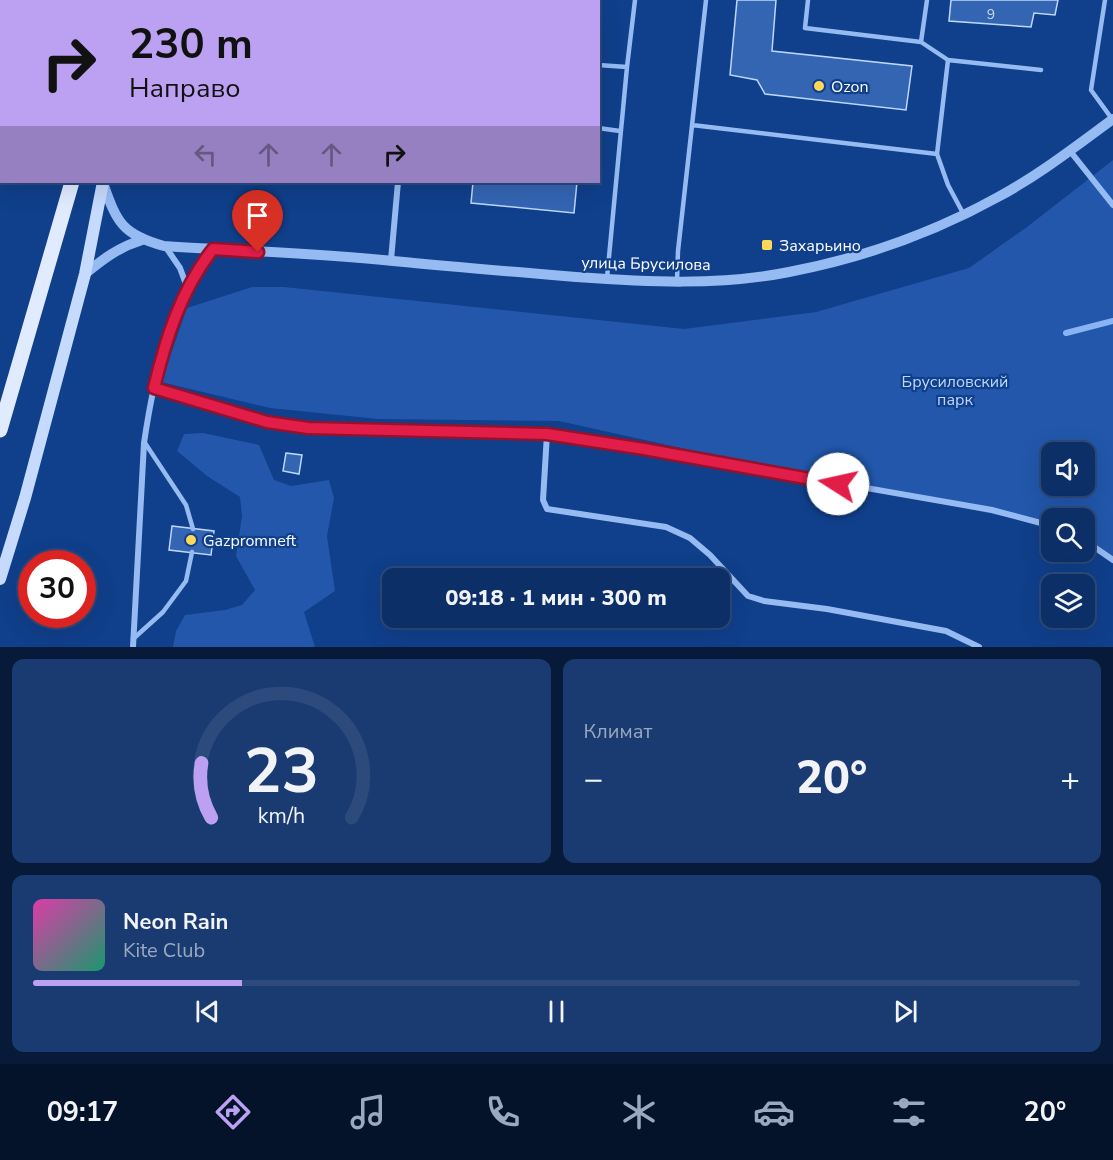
<!DOCTYPE html>
<html lang="ru">
<meta charset="utf-8">
<style>
:root{--surface:#0c2f68;--page:#1a3b71;--text:#f1f3f6;--muted:#9aa9c0;--line:#2c4a7c;--accent:#bca0f2}
body{margin:0;font-family:"Nunito Sans",sans-serif;background:var(--page);color:var(--text);height:100vh;display:flex;flex-direction:column;font-size:22px;white-space:nowrap}
*{box-sizing:border-box;margin:0}
p{font-size:20px;color:var(--muted)}
.icon{flex:none;width:33px;height:33px;fill:none;stroke:currentColor;stroke-width:2;stroke-linecap:round;stroke-linejoin:round}
.map{position:relative;height:647px;overflow:hidden}
.sheet{display:flex;flex-direction:column;gap:12px;padding:12px;background:#071a39;flex:1}
.sheet>*{flex:none}
.banner{position:absolute;left:0px;top:0px;width:600px;height:183px;box-shadow:0 6px 24px #0002,0 0 0 2px var(--line);background:#bca0f2;color:#111;overflow:hidden}
.buttons{position:absolute;left:1041px;top:442px;display:grid;gap:12px}
.buttons a{display:grid;place-items:center;width:54px;height:54px;border-radius:12px;background:var(--surface);box-shadow:0 6px 24px #0002,0 0 0 2px var(--line);font-size:30px}
.speed{position:absolute;left:18px;top:550px;display:flex;gap:12px;font-size:30px;font-weight:700;text-align:center}
.speed>*{display:grid;place-content:center;width:78px;height:78px;border-radius:50%;background:var(--surface);box-shadow:0 6px 24px #0002,0 0 0 2px var(--line);line-height:1}
.speed .limit{border:9px solid #d22;background:#fff;color:#111}
.pin{position:absolute;display:grid;place-items:center;width:51px;height:51px;color:#fff;margin:-62px -26px;border-radius:50% 50% 50% 0;rotate:-45deg;box-shadow:0 0 6px #0007}
.pin .icon{rotate:45deg}
.me{position:absolute;width:66px;margin:-33px;rotate:280deg;stroke-linejoin:round;filter:drop-shadow(0 0 4px #0008)}
.turn{display:flex;align-items:center;gap:21px;height:126px;padding:0 30px;font-size:27px}
.turn .icon{width:78px;height:78px;stroke-width:2.5}
.turn b{display:block;font-size:42px;line-height:51px}
.lanes{display:flex;align-items:center;height:57px;padding:0 30px;background:#0003;justify-content:center;gap:30px;direction:ltr}
.lanes .off{opacity:.35}
.big{font-size:45px;font-weight:800;line-height:1.1}
.sheet .tile{flex:1;display:flex;flex-direction:column;justify-content:center;gap:9px;min-width:0;padding:0 21px;border-radius:12px;background:var(--page)}
.sheet .dial{align-items:center;gap:0}
.dial svg{height:156px;overflow:visible;fill:none;stroke:var(--line);stroke-width:7;stroke-linecap:round;text-anchor:middle}
.dial text{fill:var(--text);stroke:none}
.song{display:flex;align-items:center;gap:18px}
.cover{width:72px;height:72px;border-radius:9px;background:linear-gradient(135deg,hsl(320 70% 55%),hsl(160 70% 35%))}
.played{height:6px;border-radius:3px;background:linear-gradient(90deg,var(--accent) 20%,var(--line) 20%)}
.keys{display:flex;justify-content:space-around;direction:ltr}
.heat{display:flex;justify-content:space-between;align-items:center;font-size:33px;direction:ltr}
.sheet .tiles{flex:1;display:grid;gap:12px;grid-template-columns:1fr 1fr}
.tile:last-child{grid-column:span 2}
.trip{position:absolute;left:382px;top:568px;width:348px;height:60px;border-radius:12px;background:var(--surface);box-shadow:0 6px 24px #0002,0 0 0 2px var(--line);font-weight:800;line-height:60px;text-align:center}
.dock{display:flex;height:96px;justify-content:space-around;align-items:center;background:#05132a;color:var(--muted)}
.dock .icon{width:42px;height:42px}
.dock .on{color:var(--accent)}
.dock b{font-size:27px;color:var(--text)}
.map>svg:first-child{display:block}
.green{fill:#2257ab;fill-rule:evenodd}
.lines{fill:none;stroke-linecap:round;stroke-linejoin:round}
.stream{stroke:#88b4f6;stroke-width:6}
.building{fill:#3465b3;stroke:#bdd6fd;stroke-width:1.5}
.service{stroke:#96baf2;stroke-width:4.5}
.minor{stroke:#96baf2;stroke-width:6}
.tertiary{stroke:#96baf2;stroke-width:10}
.secondary{stroke:#c5dafc;stroke-width:12}
.primary{stroke:#e1ebff;stroke-width:15}
.route-casing{stroke:#92132f;stroke-width:15}
.route{stroke:#e11d48;stroke-width:10}
.poi-dot{fill:#ffd857;stroke:#103f8b;stroke-width:2}
.labels{text-anchor:middle;stroke-width:4.5;stroke-linejoin:round;paint-order:stroke}
.number-label{font-size:14px;fill:#ccd8ec}
.poi-label{font-size:16px;fill:#fff;stroke:#103f8b;text-anchor:start}
.street-label{font-size:16px;fill:#fff;stroke:#103f8b}
.park-label{font-size:16px;fill:#bdd6fd;stroke:#103f8b}
</style>
<div class="map">
<svg width="1113" height="647" viewBox="0 0 1113 647">
<rect width="100%" height="100%" fill="#103f8b"/>
<path class="green" d="M 1113,160 L 1113,557 L 1085,539 L 1084,519 L 1052,519 L 1051,526 L 766,467 L 559,421 L 378,419 L 270,408 L 161,382 L 187,308 L 252,287 L 284,287 L 684,329 L 816,312 L 969,268 L 1027,227 ZM 1052,453 L 1084,453 L 1084,486 L 1052,486 Z
M 203,433 L 259,445 L 274,480 L 291,486 L 329,480 L 334,498 L 327,536 L 335,591 L 304,612 L 315,647 L 173,647 L 176,631 L 185,615 L 225,610 L 242,605 L 255,590 L 236,556 L 242,516 L 240,497 L 207,476 L 177,451 L 184,434 Z"/>
<g class="lines">
<path class="stream" d="M 1066,333 L 1113,321"/>
</g>
<path class="building" d="M 491,0 L 597,0 L 490,2 Z
M 737,0 L 776,0 L 772,51 L 912,66 L 906,110 L 765,94 L 757,80 L 730,75 Z
M 951,0 L 1058,0 L 1055,15 L 1034,13 L 1031,27 L 949,21 Z
M 473,182 L 577,182 L 574,213 L 471,203 Z
M 286,453 L 302,455 L 299,474 L 283,471 Z
M 172,526 L 214,531 L 211,555 L 169,550 Z"/>
<g class="lines">
<path class="service" d="M 358,0 L 367,2
M 808,0 L 805,28 L 921,42 L 948,60 L 1041,70
M 1105,0 L 1091,90 L 1112,119
M 84,2 L 84,0
M 921,42 L 927,0
M 948,60 L 937,154 L 948,185 L 964,215
M 598,65 L 627,67
M 692,125 L 937,154
M 598,128 L 620,131
M 607,278 L 627,67 L 635,0
M 677,281 L 678,251 L 706,0
M 145,443 L 186,505 L 193,529
M 133,639 L 163,612 L 186,581 L 192,552"/>
<path class="minor" d="M 418,2 L 418,0
M 1070,151 L 1113,205
M 165,246 L 180,268 L 187,287
M 391,260 L 398,182
M 154,388 L 267,422 L 308,428 L 547,434 L 644,449 L 992,510 L 1052,526
M 547,434 L 543,500 L 547,509 L 666,527 L 690,538 L 710,555 L 748,596 L 764,601 L 827,609 L 946,631 L 979,647
M 1084,540 L 1113,560
M 133,647 L 144,443 C 154,375 170,304 213,249"/>
<path class="tertiary" d="M 103,183 C 117,223 122,234 164,246 C 240,251 317,253 393,261 C 454,267 515,272 576,277 C 646,282 719,286 789,272 C 862,258 933,233 998,197 C 1039,175 1076,146 1113,119
M 85,274 C 103,259 119,247 142,240"/>
<path class="secondary" d="M 0,579 L 25,498 L 85,274 L 103,182"/>
<path class="primary" d="M 110,2 L 110,0
M 0,430 L 72,182"/>
</g>
<g class="lines">
<g class="route-casing">
<path id="route" d="M 258,252 L 213,249 C 181,290 166,338 154,388 L 267,422 L 308,428 L 547,434 L 644,449 L 838,484"/>
</g>
<use href="#route" class="route"/>
</g>
<g class="poi-dot">
<circle cx="819" cy="86" r="6"/>
<rect x="761" y="239" width="12" height="12" rx="3"/>
<circle cx="191" cy="540" r="6"/>
</g>
<g class="labels">
<g class="number-label">
<text x="991" y="19">9</text>
</g>
<g class="poi-label">
<text x="831" y="92">Ozon</text>
<text x="779" y="251">Захарьино</text>
<text x="203" y="546">Gazpromneft</text>
</g>
<g class="street-label">
<text transform="translate(646 263) rotate(1)" y="6">улица Брусилова</text>
</g>
<g class="park-label">
<text x="955" y="387">Брусиловский<tspan x="955" dy="18">парк</tspan></text>
</g>
</g>
</svg>
<div class="buttons">
<a><svg class="icon" aria-label="sound" viewBox="0 0 24 24"><path d="M4 9h4l5-4v14l-5-4H4zM17 9q2 3 0 6"/></svg></a>
<a><svg class="icon" aria-label="search" viewBox="0 0 24 24"><circle cx="10" cy="10" r="6"/><path d="M15 15l6 6"/></svg></a>
<a><svg class="icon" aria-label="layers" viewBox="0 0 24 24"><path d="M12 4l9 5-9 5-9-5zM3 14l9 5 9-5"/></svg></a>
</div>
<div class="speed"><div class="limit">30</div></div>
<div class="pin" style="left:258px;top:252px;background:#d93025"><svg class="icon" aria-label="arrive" viewBox="0 0 24 24"><path d="M6 21V4h12l-3 4 3 4H6"/></svg></div>
<svg class="me" style="left:838px;top:484px" viewBox="-20 -20 40 40"><circle r="19" fill="#fff"/><path d="M0-13L10 11 0 6-10 11z" fill="#e11d48"/></svg>
<div class="trip">09:18 · 1 мин · 300 m</div>
<div class="banner">
<div class="turn"><svg class="icon" aria-label="right" viewBox="0 0 24 24"><path d="M7 20v-9h11M14 6l5 5-5 5"/></svg><div><b>230 m</b>Направо</div></div>
<div class="lanes"><svg class="icon off" aria-label="left" viewBox="0 0 24 24"><path d="M17 20v-9H6M10 6l-5 5 5 5"/></svg><svg class="icon off" aria-label="ahead" viewBox="0 0 24 24"><path d="M12 20V5M6 11l6-6 6 6"/></svg><svg class="icon off" aria-label="ahead" viewBox="0 0 24 24"><path d="M12 20V5M6 11l6-6 6 6"/></svg><svg class="icon" aria-label="right" viewBox="0 0 24 24"><path d="M7 20v-9h11M14 6l5 5-5 5"/></svg></div>
</div>
</div>
<section class="sheet">
<div class="tiles">
<div class="tile dial"><svg viewBox="0 0 100 80">
<path d="M14 69A42 42 0 1 1 86 69"/>
<path d="M14 69A42 42 0 0 1 9 41" stroke="#bca0f2"/>
<text x="50" y="56" font-size="32" font-weight="700">23</text>
<text x="50" y="72" font-size="11">km/h</text>
</svg></div>
<div class="tile"><p>Климат</p>
<div class="heat"><a>−</a><b class="big">20°</b><a>+</a></div>
</div>
<div class="tile">
<div class="song"><i class="cover"></i><div><b>Neon Rain</b><p>Kite Club</p></div></div>
<div class="played"></div>
<div class="keys"><svg class="icon" aria-label="previous" viewBox="0 0 24 24"><path d="M18 5L8 12l10 7zM5 5v14"/></svg><svg class="icon" aria-label="pause" viewBox="0 0 24 24"><path d="M8 5v14M16 5v14"/></svg><svg class="icon" aria-label="next" viewBox="0 0 24 24"><path d="M6 5l10 7-10 7zM19 5v14"/></svg></div>
</div>
</div>
</section>
<nav class="dock">
<b>09:17</b>
<svg class="icon on" aria-label="directions" viewBox="0 0 24 24"><path d="M12 3l9 9-9 9-9-9zM9 14v-3h6M13 9l2 2-2 2"/></svg>
<svg class="icon" aria-label="music" viewBox="0 0 24 24"><path d="M9 18V5l10-2v13"/><circle cx="6" cy="18" r="3"/><circle cx="16" cy="16" r="3"/></svg>
<svg class="icon" aria-label="phone" viewBox="0 0 24 24"><path d="M5 4h4l2 5-3 2q2 4 5 5l2-3 5 2v4C11 20 4 13 5 4z"/></svg>
<svg class="icon" aria-label="climate" viewBox="0 0 24 24"><path d="M12 3v18M4 7l16 10M4 17L20 7"/></svg>
<svg class="icon" aria-label="car" viewBox="0 0 24 24"><path d="M5 17H2v-5l4-1 3-4h7l3 4 3 1v5h-3M9 17h6M6 11h13"/><circle cx="7" cy="17" r="2"/><circle cx="17" cy="17" r="2"/></svg>
<svg class="icon" aria-label="filters" viewBox="0 0 24 24"><path d="M4 7h16M4 17h16"/><circle cx="9" cy="7" r="2"/><circle cx="15" cy="17" r="2"/></svg>
<b>20°</b>
</nav>
